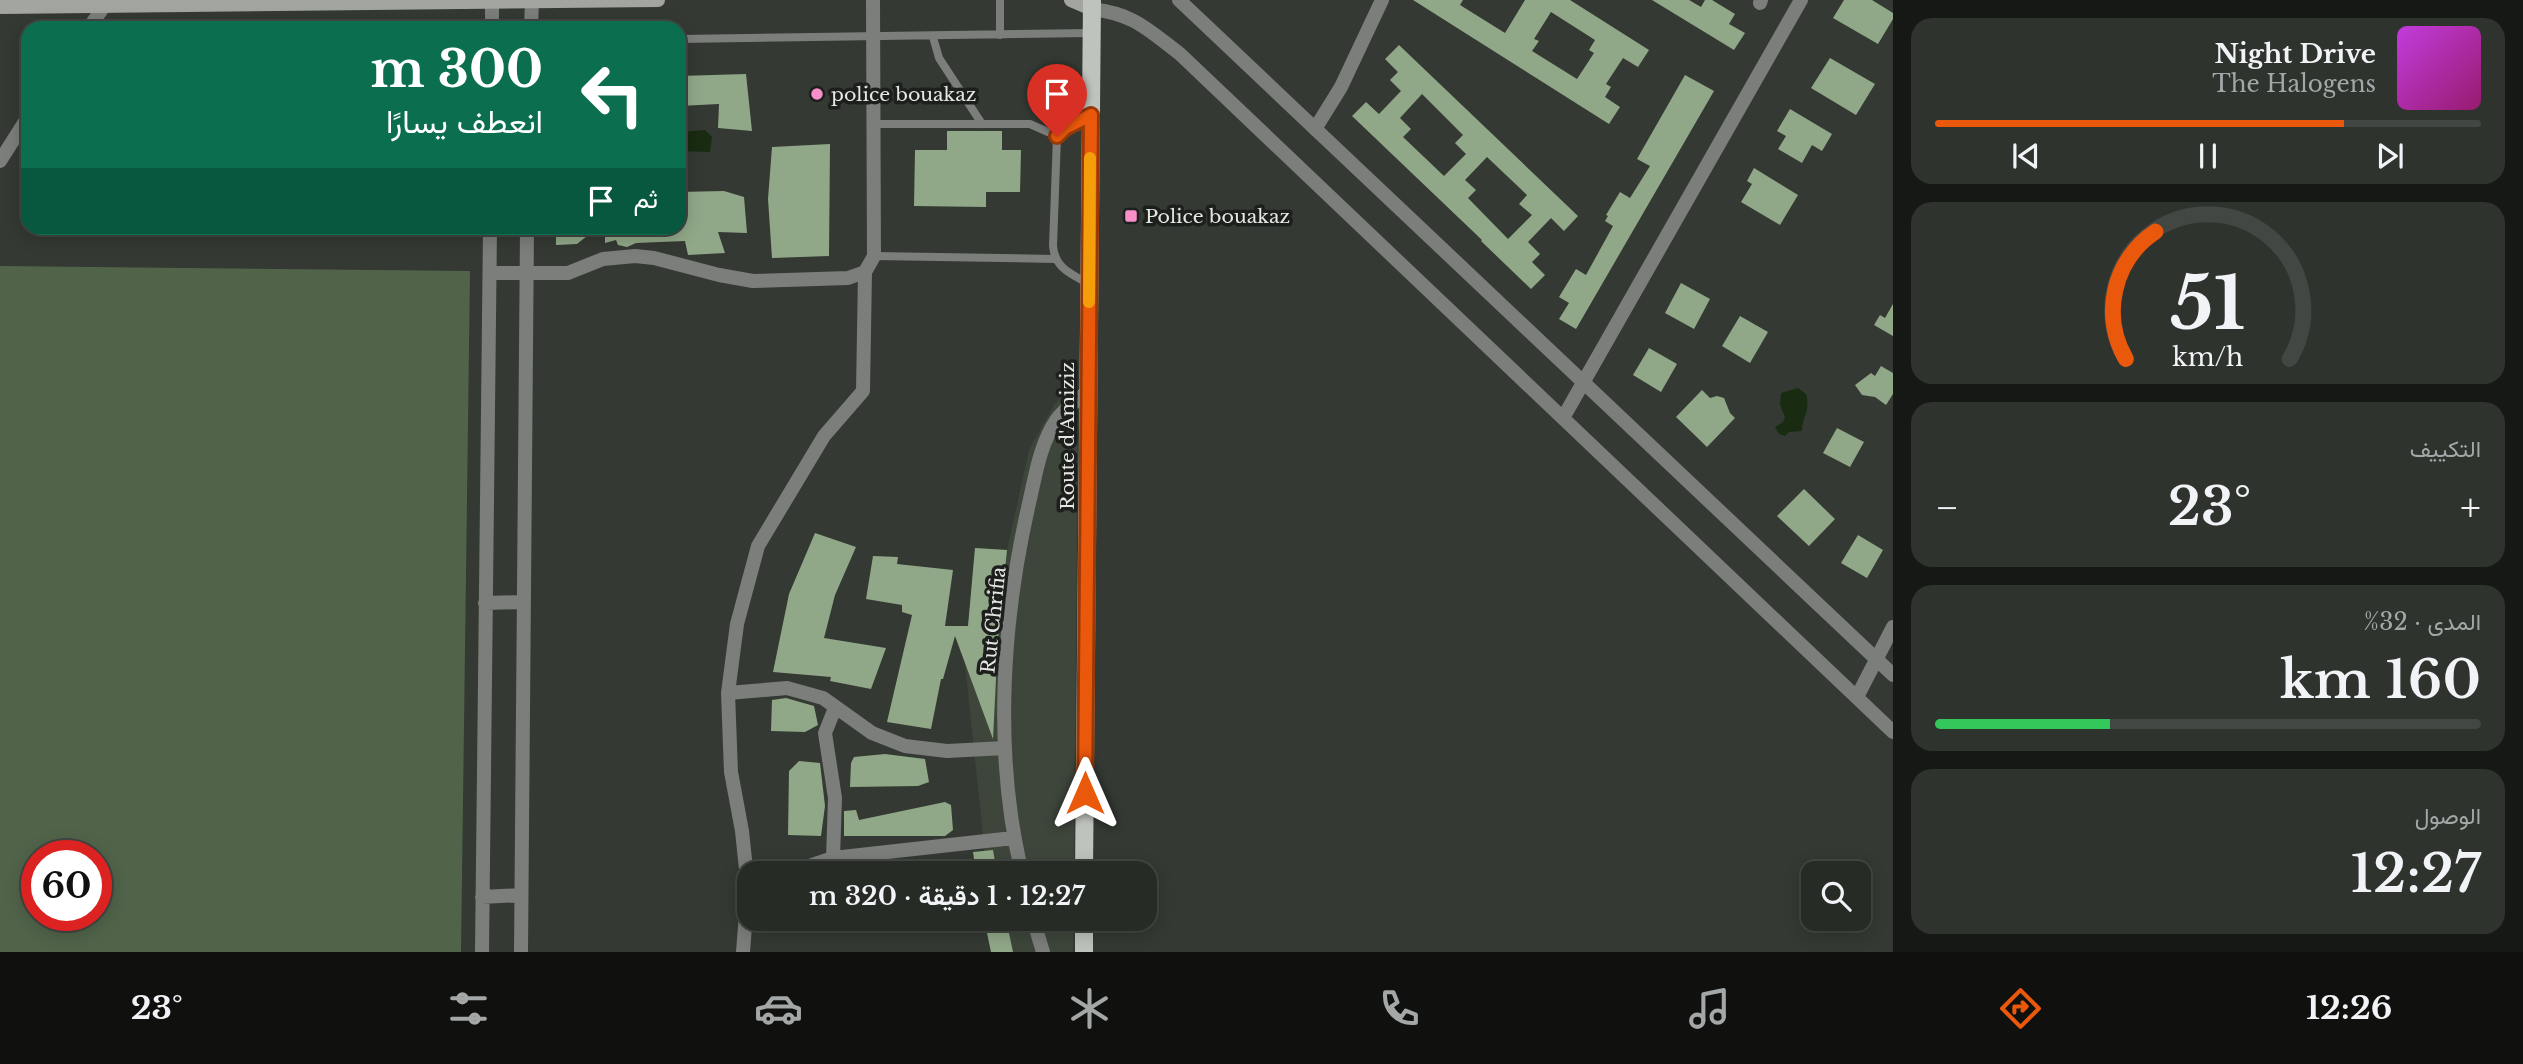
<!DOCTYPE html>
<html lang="ar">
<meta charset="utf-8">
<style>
:root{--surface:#272b26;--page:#2f332e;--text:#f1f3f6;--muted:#a4a7a7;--line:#434743;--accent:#ea580c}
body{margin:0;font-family:"Libre Baskerville",Vazirmatn,serif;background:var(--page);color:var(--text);direction:rtl;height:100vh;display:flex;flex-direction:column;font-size:26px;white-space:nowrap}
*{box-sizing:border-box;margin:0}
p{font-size:23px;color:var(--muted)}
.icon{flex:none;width:38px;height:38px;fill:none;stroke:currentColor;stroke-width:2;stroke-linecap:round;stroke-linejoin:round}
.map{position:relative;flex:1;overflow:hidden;direction:ltr}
.drawer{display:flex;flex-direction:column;gap:18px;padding:18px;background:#151815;width:630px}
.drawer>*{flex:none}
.banner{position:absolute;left:21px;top:21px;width:665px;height:214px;border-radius:21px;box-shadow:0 4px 18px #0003,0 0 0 2px var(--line);direction:rtl;background:#0b6e4f;color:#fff;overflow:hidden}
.controls{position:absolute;left:1801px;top:861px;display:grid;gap:14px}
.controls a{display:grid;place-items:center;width:70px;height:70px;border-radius:14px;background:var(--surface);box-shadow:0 4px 18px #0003,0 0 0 2px var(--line);font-size:35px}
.speed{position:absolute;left:21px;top:840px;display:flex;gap:14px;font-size:35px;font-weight:700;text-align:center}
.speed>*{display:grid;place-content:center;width:91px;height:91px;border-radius:50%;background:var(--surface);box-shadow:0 4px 18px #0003,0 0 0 2px var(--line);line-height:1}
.speed .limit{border:10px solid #d22;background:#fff;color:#111}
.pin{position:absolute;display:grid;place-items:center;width:60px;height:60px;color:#fff;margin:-72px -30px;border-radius:50% 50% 50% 0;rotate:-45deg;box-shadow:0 0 7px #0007}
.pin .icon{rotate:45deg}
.me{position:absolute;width:77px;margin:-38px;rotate:0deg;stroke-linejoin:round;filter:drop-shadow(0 0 5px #0008)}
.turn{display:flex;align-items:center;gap:24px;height:147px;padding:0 28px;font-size:32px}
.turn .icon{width:91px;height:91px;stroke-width:2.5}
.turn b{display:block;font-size:49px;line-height:60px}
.then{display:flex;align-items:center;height:66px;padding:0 28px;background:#0003;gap:14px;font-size:26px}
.big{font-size:52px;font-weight:600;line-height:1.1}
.drawer .tile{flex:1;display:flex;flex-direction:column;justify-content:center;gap:10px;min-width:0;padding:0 24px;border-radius:21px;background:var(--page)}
.drawer .dial{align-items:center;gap:0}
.dial svg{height:182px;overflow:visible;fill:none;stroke:var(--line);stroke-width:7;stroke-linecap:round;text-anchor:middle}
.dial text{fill:var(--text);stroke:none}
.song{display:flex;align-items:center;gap:21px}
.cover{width:84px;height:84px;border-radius:10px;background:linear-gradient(135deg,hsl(290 70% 55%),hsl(320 70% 35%))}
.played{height:7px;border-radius:4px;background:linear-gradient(90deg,var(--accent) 75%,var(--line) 75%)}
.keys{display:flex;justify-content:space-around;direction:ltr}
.heat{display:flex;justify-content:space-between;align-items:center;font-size:38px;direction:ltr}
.charge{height:10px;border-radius:5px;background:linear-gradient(90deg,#34c759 32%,var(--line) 0)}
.trip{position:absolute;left:737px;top:861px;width:420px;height:70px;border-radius:21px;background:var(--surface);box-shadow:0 4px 18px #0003,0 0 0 2px var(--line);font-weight:600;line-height:70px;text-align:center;direction:rtl}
.tabs{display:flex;height:112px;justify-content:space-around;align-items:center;background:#10110f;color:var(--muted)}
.tabs .icon{width:49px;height:49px}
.tabs .selected{color:var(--accent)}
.tabs b{font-size:32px;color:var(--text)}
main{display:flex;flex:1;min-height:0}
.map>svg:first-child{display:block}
.built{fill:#3e463b}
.green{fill:#51644a;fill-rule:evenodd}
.water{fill:#192b10}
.building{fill:#91a888;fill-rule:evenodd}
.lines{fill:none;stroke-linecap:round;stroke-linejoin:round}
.lane{stroke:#7b7e7b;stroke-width:8}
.street{stroke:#7b7e7b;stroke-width:14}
.secondary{stroke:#a2a5a0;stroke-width:14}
.primary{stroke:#bfc3bd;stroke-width:18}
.route-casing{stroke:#983908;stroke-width:18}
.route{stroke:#ea580c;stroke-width:12}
.slow{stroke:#f59e0b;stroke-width:12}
.poi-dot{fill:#f98fc9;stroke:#1d1f1d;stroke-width:2.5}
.labels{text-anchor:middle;stroke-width:7;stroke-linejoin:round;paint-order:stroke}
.poi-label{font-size:19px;fill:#e4e7e3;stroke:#1d1f1d;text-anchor:start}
.street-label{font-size:19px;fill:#e4e7e3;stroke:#1d1f1d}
</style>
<main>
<section class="drawer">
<div class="tile">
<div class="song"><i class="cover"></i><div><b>Night Drive</b><p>The Halogens</p></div></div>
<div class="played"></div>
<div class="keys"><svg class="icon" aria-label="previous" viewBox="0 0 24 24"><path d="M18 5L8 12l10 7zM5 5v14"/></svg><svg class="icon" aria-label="pause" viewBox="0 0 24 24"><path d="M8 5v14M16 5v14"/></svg><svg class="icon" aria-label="next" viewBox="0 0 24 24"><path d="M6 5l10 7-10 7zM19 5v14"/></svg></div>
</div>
<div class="tile dial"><svg viewBox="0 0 100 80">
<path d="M14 69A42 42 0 1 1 86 69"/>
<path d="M14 69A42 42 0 0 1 27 13" stroke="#ea580c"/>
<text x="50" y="56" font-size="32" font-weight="700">51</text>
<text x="50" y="72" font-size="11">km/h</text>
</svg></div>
<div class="tile"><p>التكييف</p>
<div class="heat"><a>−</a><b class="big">23°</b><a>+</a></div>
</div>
<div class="tile"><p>المدى · 32%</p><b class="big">160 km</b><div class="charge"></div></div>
<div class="tile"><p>الوصول</p><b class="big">12:27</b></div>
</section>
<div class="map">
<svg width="1893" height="952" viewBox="0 0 1893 952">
<rect width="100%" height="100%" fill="#343933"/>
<path class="built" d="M 1078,379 L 1074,873 L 987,873 L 965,664 L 975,548 L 1007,550 L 1029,450 L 1054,405 Z
M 992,919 L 1074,919 L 1073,952 L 996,952 Z"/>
<path class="green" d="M 0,266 L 470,271 L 461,952 L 0,952 ZM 37,856 L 96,856 L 96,915 L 37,915 Z"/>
<path class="water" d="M 705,130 L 712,137 L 710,152 L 679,151 L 679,132 Z
M 1798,388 L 1806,394 C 1811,412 1802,415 1802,431 L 1789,432 L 1785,436 L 1779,434 L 1775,427 L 1783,422 L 1785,417 L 1780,405 L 1781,393 Z"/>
<path class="building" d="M 1413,0 L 1463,0 L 1460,5 L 1505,33 L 1525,0 L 1570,0 L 1649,50 L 1638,67 L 1623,58 L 1606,84 L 1611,87 L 1605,97 L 1620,107 L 1609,124 ZM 1551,12 L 1595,40 L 1589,50 L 1594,53 L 1577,79 L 1532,51 L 1539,41 L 1534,39 Z
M 1652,0 L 1689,0 L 1701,7 L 1705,0 L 1712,0 L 1735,14 L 1729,24 L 1745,33 L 1734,50 Z
M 1844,0 L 1872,0 L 1893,13 L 1893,19 L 1878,44 L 1833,18 Z
M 1399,45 L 1578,216 L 1564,231 L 1551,218 L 1528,242 L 1540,254 L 1532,262 L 1545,275 L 1531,289 L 1481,241 L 1482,240 L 1352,116 L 1366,102 L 1379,114 L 1401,91 L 1390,80 L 1398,72 L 1385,59 ZM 1422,94 L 1463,135 L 1455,143 L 1466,154 L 1444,176 L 1403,137 L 1411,129 L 1400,118 ZM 1487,157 L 1527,195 L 1519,204 L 1532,215 L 1508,239 L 1468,198 L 1476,190 L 1465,180 Z
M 1830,58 L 1875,84 L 1856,115 L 1811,88 Z
M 746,74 L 752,131 L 718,128 L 719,104 L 679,106 L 679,76 Z
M 1685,75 L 1714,91 L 1576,329 L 1559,319 L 1569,303 L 1559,297 L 1576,269 L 1586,275 L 1613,226 L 1605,221 L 1608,216 L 1606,215 L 1620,192 L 1630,198 L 1650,166 L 1637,159 Z
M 1790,109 L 1832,134 L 1822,151 L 1812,145 L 1802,163 L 1778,149 L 1786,136 L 1777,131 Z
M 947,131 L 1002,131 L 1002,150 L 1021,150 L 1020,192 L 986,192 L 986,207 L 914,206 L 915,150 L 947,150 Z
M 830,144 L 829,256 L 772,258 L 768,199 L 772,147 Z
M 1754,168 L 1798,195 L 1780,225 L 1741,202 L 1752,184 L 1747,181 Z
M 724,191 L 744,197 L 747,233 L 718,232 L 725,253 L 688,255 L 685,241 L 636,243 L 627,247 L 618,245 L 616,240 L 605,243 L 605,228 L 679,228 L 679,192 Z
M 556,228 L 597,228 L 577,244 L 556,245 Z
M 1681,283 L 1710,299 L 1694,329 L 1665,313 Z
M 1893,304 L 1893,336 L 1874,325 L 1880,315 L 1885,318 Z
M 1740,316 L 1768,332 L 1750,363 L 1722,346 Z
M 1649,348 L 1677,364 L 1661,392 L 1633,375 Z
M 1881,366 L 1893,373 L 1893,394 L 1886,405 L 1875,397 L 1862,395 L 1855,385 L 1871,373 L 1875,376 Z
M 1702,390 L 1710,398 L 1717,396 L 1724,398 L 1730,413 L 1735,418 L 1707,447 L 1676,417 Z
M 1837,428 L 1864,442 L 1850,467 L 1823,453 Z
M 1804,489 L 1835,519 L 1809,546 L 1777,516 Z
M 815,533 L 856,547 L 835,595 L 824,638 L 886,648 L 871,689 L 830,681 L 831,677 L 773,672 L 789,594 Z
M 1858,535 L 1883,550 L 1867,578 L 1841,563 Z
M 975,548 L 1007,550 L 998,638 L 993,739 L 955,636 L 943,679 L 941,679 L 931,729 L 887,722 L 912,615 L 902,612 L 902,605 L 866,599 L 873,556 L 898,557 L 897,564 L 953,570 L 945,626 L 968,626 Z
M 786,698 L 814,706 L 818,725 L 805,732 L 771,731 L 772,700 Z
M 885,754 L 925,759 L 929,782 L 918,786 L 850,787 L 851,763 L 854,757 Z
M 799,761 L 820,763 L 825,806 L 821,836 L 788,835 L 789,771 Z
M 945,802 L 951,805 L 953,830 L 945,836 L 844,836 L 844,811 L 856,810 L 859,820 Z
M 993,850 L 997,873 L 976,873 L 973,852 Z
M 984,919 L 1006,919 L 1013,952 L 991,952 Z"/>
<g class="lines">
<path class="lane" d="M 1000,35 L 1000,0
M 933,37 L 939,58 L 982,124
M 679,39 L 1091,33
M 873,124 L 1030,124 L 1057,136
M 874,256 L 1056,259
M 1089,284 C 1072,274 1055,269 1053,246 L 1057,136 L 1065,128 L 1091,115"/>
<path class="street" d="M 1179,0 L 1893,675
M 492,2 L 492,28
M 1760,3 L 1761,0
M 1092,9 C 1134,14 1147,29 1180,54 L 1893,732
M 89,28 L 104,6
M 531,28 L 532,1
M 1315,129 L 1341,87 L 1382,0
M 0,161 L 28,117
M 490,273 L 568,273 L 603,259 L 635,256 L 654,258 L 719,275 L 753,281 L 848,278 L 865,272
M 1563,418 L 1801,0
M 485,603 L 524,602
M 728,693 L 787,688 L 823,698 L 872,733 L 905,746 L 947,751 L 1005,748
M 1857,697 L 1893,627
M 833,858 L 835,798 L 825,733 L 835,708
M 789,873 L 833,858 L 1013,838
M 1022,873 C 993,753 1002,619 1030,499 C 1036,472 1041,442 1057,419 C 1065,408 1079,399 1089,390
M 482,897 L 521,895
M 1033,919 L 1043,952
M 482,952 L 490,228
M 521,952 L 527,228
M 743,952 L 748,888 L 742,831 L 731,772 L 728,693 L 737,624 L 758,546 L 824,436 L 863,391 L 865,272 L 874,256 L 873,0"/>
<path class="secondary" d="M 1071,0 L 1092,9
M 0,7 L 658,0"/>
<path class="primary" d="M 1084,873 L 1092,0
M 1084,952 L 1084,919"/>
</g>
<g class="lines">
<g class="route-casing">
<path id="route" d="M 1057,136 L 1065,128 L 1091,115 L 1085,793"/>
</g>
<use href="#route" class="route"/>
<path class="slow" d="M 1089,302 L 1090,158"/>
</g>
<g class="poi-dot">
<circle cx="817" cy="94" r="7"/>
<rect x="1124" y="209" width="14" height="14" rx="3.5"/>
</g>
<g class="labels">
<g class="poi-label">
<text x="831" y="101">police bouakaz</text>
<text x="1145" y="223">Police bouakaz</text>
</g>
<g class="street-label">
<text transform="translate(1067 436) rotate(-90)" y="7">Route d'Amiziz</text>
<text transform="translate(993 620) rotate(-84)" y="7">Rut Chrifia</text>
</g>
</g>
</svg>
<div class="controls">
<a><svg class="icon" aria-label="search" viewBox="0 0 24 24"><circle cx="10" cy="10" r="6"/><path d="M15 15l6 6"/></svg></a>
</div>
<div class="speed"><div class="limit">60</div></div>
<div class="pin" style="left:1057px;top:136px;background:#d93025"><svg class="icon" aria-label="arrive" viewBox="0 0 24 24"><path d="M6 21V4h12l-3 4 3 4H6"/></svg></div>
<svg class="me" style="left:1085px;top:793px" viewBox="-20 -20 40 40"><path d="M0-17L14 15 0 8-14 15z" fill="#ea580c" stroke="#fff" stroke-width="4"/></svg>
<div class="trip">12:27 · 1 دقيقة · 320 m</div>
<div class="banner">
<div class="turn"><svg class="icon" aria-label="left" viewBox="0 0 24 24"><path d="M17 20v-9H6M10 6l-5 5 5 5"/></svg><div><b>300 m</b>انعطف يسارًا</div></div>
<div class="then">ثم<svg class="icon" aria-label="arrive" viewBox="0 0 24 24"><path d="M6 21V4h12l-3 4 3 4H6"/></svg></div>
</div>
</div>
</main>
<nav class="tabs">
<b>12:26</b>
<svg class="icon selected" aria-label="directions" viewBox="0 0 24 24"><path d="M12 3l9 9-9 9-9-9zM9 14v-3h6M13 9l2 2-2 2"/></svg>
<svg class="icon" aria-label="music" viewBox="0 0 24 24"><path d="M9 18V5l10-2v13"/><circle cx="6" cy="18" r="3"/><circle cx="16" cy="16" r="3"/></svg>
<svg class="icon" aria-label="phone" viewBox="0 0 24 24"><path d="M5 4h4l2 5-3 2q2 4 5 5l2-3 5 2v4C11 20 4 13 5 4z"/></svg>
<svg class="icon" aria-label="climate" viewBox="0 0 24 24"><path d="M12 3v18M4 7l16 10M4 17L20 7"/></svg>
<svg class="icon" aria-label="car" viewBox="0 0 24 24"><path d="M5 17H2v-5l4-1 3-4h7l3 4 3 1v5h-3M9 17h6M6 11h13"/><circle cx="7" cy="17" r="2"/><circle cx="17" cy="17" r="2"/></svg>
<svg class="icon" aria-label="filters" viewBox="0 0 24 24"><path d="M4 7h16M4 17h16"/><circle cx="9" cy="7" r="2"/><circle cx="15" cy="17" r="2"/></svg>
<b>23°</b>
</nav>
